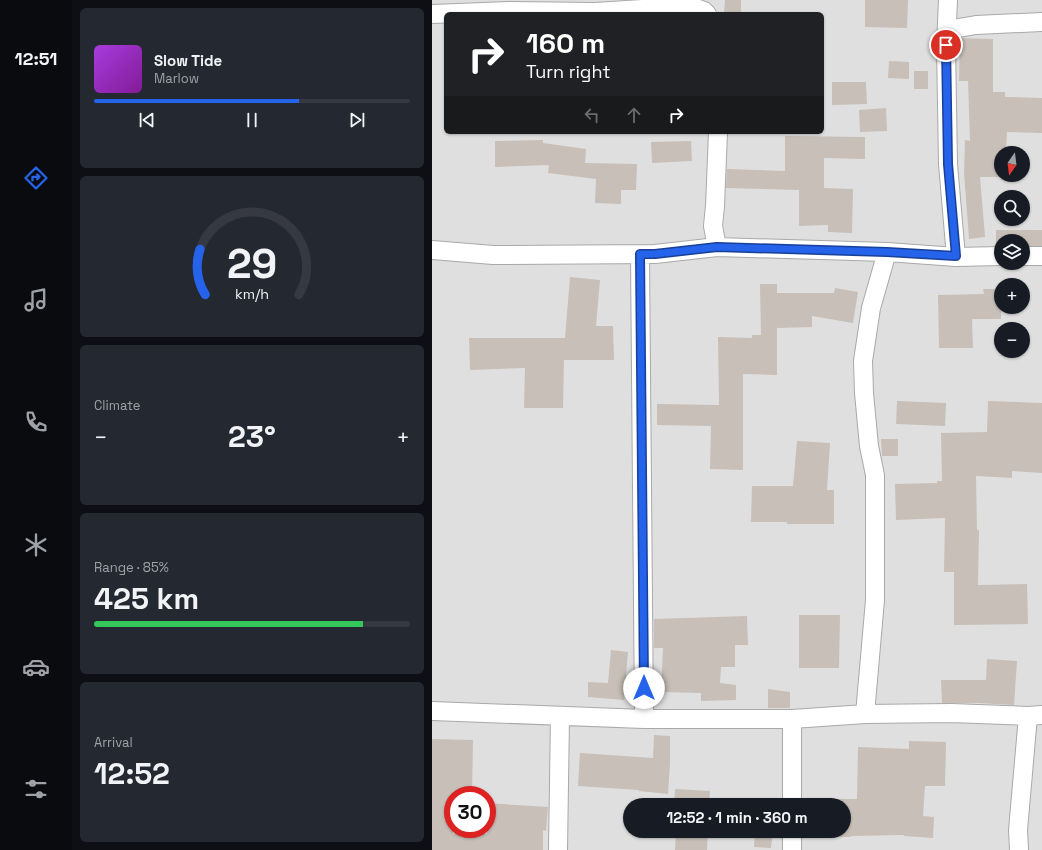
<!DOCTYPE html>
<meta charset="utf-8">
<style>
:root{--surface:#171b24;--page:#242831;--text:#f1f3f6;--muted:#9ea1a6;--line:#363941;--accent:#2563eb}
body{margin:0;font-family:"Space Grotesk",sans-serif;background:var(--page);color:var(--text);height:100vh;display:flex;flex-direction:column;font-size:15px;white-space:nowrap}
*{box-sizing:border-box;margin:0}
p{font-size:13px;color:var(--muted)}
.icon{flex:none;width:22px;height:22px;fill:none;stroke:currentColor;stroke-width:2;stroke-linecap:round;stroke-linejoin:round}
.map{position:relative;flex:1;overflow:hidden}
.panel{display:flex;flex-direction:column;gap:8px;padding:8px;background:#0d0f14;width:360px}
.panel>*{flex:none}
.banner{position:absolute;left:12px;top:12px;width:380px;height:122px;border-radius:6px;box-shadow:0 1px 3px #0004;background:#202124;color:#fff;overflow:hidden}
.needle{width:26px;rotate:194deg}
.fabs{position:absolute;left:562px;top:146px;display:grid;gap:8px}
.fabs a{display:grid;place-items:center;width:36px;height:36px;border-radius:50%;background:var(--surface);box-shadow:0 1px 3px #0004;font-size:20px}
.speed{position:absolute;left:12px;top:786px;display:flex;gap:8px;font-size:20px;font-weight:700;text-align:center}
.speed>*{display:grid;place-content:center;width:52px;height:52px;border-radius:50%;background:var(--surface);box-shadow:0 1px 3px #0004;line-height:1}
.speed .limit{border:6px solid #d22;background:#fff;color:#111}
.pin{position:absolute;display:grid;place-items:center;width:34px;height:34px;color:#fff;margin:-17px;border:2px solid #fff;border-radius:50%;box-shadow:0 1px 4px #0007}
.me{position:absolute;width:44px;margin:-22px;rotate:0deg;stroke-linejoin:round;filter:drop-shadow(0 0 3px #0008)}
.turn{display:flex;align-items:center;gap:14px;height:84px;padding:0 16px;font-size:18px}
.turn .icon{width:52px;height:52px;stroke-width:2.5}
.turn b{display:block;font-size:28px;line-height:34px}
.lanes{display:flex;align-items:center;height:38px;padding:0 16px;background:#0003;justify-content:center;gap:20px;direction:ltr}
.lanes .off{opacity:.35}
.big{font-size:30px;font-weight:800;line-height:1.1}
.panel .tile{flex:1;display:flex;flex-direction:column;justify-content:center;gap:6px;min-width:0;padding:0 14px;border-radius:6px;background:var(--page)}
.panel .dial{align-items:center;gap:0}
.dial svg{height:104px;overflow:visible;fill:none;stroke:var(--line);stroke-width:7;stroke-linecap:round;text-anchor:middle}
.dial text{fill:var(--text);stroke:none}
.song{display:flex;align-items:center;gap:12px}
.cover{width:48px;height:48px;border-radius:6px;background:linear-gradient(135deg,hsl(280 70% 55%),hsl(290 70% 35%))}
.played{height:4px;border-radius:2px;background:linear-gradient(90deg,var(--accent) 65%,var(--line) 65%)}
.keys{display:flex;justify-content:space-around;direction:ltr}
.heat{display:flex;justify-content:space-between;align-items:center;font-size:22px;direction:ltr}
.charge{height:6px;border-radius:3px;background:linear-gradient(90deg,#34c759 85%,var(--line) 0)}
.trip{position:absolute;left:191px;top:798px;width:228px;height:40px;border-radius:20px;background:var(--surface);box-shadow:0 1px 3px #0004;font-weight:800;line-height:40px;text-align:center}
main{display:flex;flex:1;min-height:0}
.dock{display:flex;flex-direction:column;width:72px;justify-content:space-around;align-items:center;background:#090b0e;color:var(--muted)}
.dock .icon{width:28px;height:28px}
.dock .selected{color:var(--accent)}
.dock b{font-size:18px;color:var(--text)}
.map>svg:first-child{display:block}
.residential{fill:#e0dfdf;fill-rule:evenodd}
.building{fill:#c7bfb8}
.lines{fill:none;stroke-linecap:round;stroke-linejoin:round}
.minor-casing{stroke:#a9a9a9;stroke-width:20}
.minor{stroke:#fff;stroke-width:18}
.route-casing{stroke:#184099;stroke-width:10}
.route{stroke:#2563eb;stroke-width:7}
</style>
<main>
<nav class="dock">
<b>12:51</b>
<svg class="icon selected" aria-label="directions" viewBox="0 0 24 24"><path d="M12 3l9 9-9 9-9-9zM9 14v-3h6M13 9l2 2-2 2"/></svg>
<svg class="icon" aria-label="music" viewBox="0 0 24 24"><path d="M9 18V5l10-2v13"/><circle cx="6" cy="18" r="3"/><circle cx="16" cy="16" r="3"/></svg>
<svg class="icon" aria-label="phone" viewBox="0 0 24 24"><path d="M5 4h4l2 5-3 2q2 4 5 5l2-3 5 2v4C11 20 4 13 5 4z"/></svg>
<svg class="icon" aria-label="climate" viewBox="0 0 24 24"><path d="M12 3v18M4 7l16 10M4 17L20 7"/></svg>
<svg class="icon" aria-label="car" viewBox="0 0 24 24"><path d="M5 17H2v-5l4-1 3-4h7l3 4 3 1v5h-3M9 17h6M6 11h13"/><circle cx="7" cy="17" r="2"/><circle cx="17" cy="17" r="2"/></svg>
<svg class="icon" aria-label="filters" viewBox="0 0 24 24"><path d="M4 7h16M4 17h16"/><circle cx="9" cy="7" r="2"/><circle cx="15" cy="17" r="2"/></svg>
</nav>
<section class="panel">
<div class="tile">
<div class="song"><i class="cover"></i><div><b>Slow Tide</b><p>Marlow</p></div></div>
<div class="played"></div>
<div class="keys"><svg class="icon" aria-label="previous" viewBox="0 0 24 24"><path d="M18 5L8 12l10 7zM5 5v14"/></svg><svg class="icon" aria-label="pause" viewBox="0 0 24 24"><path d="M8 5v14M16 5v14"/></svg><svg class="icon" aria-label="next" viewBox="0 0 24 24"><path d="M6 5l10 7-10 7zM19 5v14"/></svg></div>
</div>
<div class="tile dial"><svg viewBox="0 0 100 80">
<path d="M14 69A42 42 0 1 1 86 69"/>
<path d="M14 69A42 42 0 0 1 10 34" stroke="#2563eb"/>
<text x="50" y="56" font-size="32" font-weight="700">29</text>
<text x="50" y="72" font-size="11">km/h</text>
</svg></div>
<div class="tile"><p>Climate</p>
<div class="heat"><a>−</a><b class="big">23°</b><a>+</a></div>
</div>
<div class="tile"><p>Range · 85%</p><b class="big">425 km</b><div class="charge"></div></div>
<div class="tile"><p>Arrival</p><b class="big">12:52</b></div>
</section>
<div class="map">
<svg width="610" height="850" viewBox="0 0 610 850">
<rect width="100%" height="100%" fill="#f2efe9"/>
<path class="residential" d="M 0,0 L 610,0 L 610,850 L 0,850 ZM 14,14 L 390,14 L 390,132 L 14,132 ZM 569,153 L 591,153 L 591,175 L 569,175 ZM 569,197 L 591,197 L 591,219 L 569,219 ZM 569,241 L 591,241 L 591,263 L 569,263 ZM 569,285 L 591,285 L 591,307 L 569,307 ZM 569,329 L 591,329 L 591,351 L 569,351 ZM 21,795 L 55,795 L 55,829 L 21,829 ZM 198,805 L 412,805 L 412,831 L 198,831 Z"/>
<path class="building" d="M 293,0 L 309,0 L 309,14 L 292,14 Z
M 433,0 L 476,0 L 475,28 L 433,27 Z
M 528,38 L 561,39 L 561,92 L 573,92 L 573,97 L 610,98 L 610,133 L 575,132 L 574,153 L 569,153 L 569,175 L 574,175 L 574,177 L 548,177 L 553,237 L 537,239 L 532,173 L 533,140 L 538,141 L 536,81 L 527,81 Z
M 457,61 L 477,62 L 477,79 L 456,78 Z
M 482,71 L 496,71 L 496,89 L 482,89 Z
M 400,82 L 434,82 L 435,104 L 400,105 Z
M 454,108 L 455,131 L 428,132 L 427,110 Z
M 353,136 L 433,137 L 433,159 L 392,158 L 392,188 L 421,189 L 420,233 L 396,232 L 396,225 L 367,226 L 367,190 L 294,188 L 295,169 L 353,171 Z
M 111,140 L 111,143 L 154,149 L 153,163 L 205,164 L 204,190 L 189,190 L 189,204 L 163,203 L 164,179 L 116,173 L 117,165 L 63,167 L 63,141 Z
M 259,141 L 260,161 L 220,163 L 219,142 Z
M 564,230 L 610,230 L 610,246 L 591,246 L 591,241 L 569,241 L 569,246 L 564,246 Z
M 138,277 L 168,280 L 164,326 L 181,326 L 182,360 L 132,360 L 131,408 L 92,408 L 93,368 L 38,370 L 37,338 L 133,338 Z
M 328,284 L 345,284 L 345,293 L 402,293 L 403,288 L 426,292 L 421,323 L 380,316 L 380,327 L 345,328 L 345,375 L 311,374 L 311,470 L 278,469 L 279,426 L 225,425 L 225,404 L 287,405 L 286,337 L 320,338 L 320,335 L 329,335 Z
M 551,289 L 569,289 L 569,319 L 540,319 L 541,348 L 507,348 L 506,295 L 552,294 Z
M 465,401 L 514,403 L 513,426 L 464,424 Z
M 556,401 L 610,403 L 610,473 L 580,471 L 580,478 L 544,476 L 545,530 L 547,530 L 546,585 L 595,584 L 596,624 L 522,625 L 522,572 L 512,572 L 513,518 L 464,520 L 463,484 L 505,483 L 505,481 L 510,481 L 509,433 L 555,432 Z
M 449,439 L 466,439 L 466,456 L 450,456 Z
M 365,441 L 398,443 L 395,490 L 402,490 L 402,524 L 355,524 L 355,522 L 319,522 L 320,486 L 361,486 Z
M 367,615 L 408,615 L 407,668 L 367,668 Z
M 315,616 L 316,645 L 303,645 L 303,667 L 289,667 L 288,683 L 304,685 L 304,700 L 269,701 L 269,693 L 229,692 L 231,648 L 222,648 L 222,619 Z
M 179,650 L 196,652 L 192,700 L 156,697 L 156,682 L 176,683 Z
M 555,659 L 585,661 L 582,705 L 546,703 L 510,703 L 509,680 L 554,680 Z
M 336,689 L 358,692 L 358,708 L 336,708 Z
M 222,735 L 238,736 L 238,763 L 236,794 L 207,791 L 207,790 L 146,786 L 148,753 L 221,758 Z
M 0,739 L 41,740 L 40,795 L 21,795 L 21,834 L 55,834 L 55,803 L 116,807 L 114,831 L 111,830 L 111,850 L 0,850 Z
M 477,741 L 514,742 L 513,786 L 493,786 L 491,816 L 502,817 L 501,838 L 472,836 L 472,835 L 419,836 L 419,837 L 378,837 L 378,831 L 412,831 L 412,805 L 378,805 L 378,799 L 425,799 L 426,747 L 477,749 Z
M 243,789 L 278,791 L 277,805 L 242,805 Z
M 241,831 L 276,831 L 275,850 L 243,850 L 244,833 L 241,833 Z
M 323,831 L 341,831 L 339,848 L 322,847 Z"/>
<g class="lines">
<g class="minor-casing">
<path id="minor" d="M 516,0 L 514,45 L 516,164 L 524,257
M 0,14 L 77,11 L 163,12 L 258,6 L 272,11 L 275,14
M 515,30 L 544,25 L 610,22
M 285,247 L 281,226 L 283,206 L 286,132
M 0,250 L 61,255 L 223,254 L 285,247 L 455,252 L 524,257 L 569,256
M 208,255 L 212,719
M 591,256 L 610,256
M 0,711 L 212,719 L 360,719 L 433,714 L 519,713 L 596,716 L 610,715
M 433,714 L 443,600 L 443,475 L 437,446 L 432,393 L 431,361 L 439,308 L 455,252
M 360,719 L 360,805
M 360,831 L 360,850
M 126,850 L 128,716
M 587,850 L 586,830 L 596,716"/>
</g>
<use href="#minor" class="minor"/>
</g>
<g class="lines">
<g class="route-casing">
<path id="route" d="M 212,688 L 208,254 L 223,254 L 285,247 L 455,252 L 524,256 L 516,164 L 514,45"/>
</g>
<use href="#route" class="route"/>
</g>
</svg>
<div class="fabs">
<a><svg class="needle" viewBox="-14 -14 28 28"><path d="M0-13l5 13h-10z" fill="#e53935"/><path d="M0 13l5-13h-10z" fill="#9ea1a6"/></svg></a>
<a><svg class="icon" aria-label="search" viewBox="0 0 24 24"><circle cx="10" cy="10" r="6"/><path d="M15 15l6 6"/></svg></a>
<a><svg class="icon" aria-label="layers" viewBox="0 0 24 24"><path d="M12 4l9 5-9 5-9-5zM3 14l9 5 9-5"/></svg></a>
<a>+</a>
<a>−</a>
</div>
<div class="speed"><div class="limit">30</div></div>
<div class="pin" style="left:514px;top:45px;background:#d93025"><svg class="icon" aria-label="arrive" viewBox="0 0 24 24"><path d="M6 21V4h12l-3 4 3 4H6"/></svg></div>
<svg class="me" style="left:212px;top:688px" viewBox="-20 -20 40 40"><circle r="19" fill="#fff"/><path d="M0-13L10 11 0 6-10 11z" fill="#2563eb"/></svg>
<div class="trip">12:52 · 1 min · 360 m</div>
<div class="banner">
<div class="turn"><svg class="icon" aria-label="right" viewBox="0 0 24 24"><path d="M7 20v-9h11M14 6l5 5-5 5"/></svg><div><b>160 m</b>Turn right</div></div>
<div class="lanes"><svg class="icon off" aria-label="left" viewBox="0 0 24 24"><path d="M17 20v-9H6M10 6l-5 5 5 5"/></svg><svg class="icon off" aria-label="ahead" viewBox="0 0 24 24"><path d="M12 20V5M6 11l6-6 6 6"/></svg><svg class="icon" aria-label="right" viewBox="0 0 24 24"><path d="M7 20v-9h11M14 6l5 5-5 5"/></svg></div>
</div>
</div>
</main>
